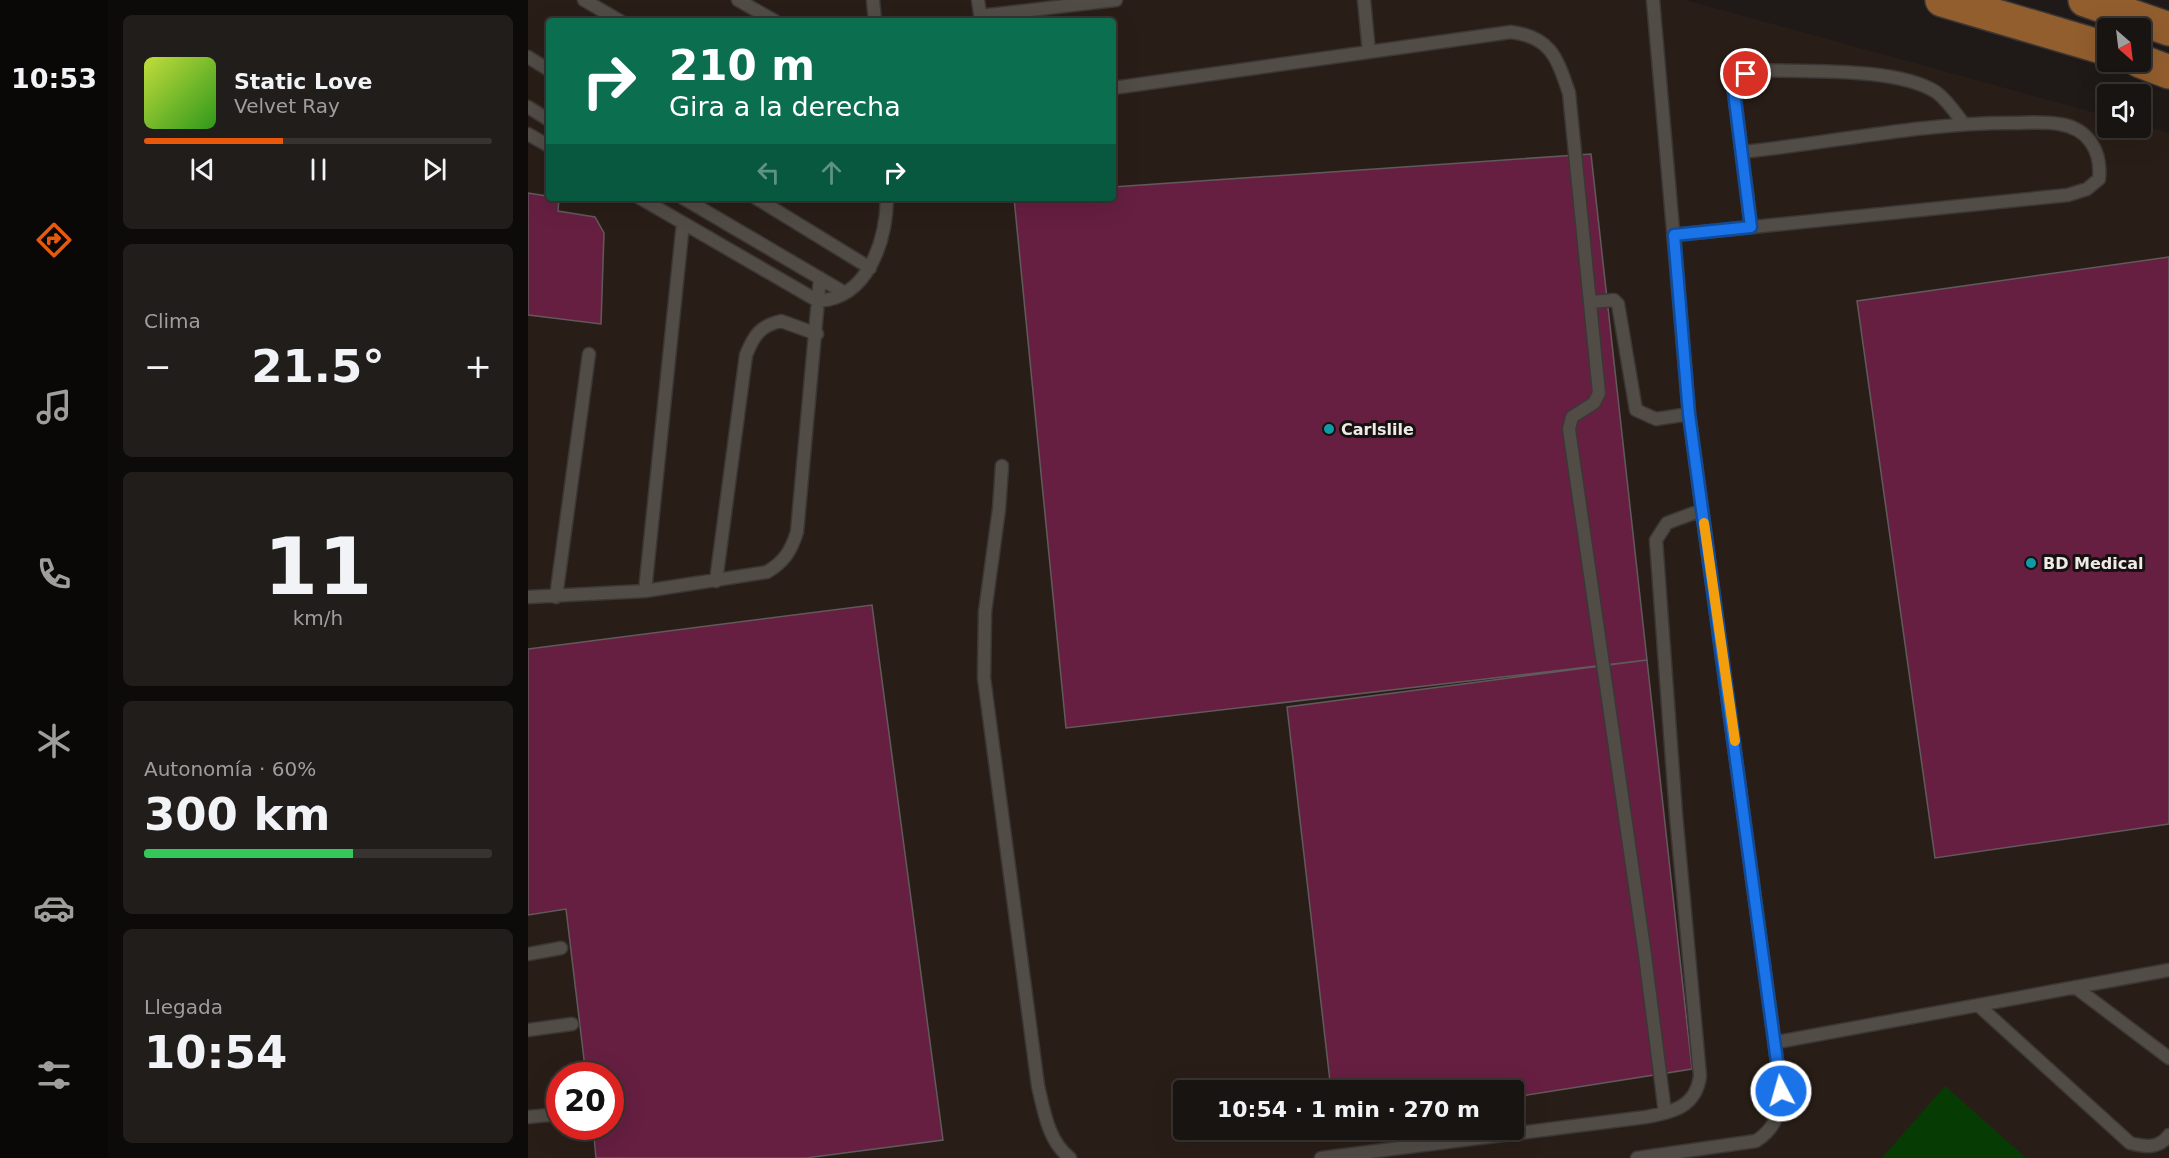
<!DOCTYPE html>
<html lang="es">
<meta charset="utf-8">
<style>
:root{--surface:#171411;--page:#201d1a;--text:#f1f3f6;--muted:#9e9e9f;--line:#363331;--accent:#ea580c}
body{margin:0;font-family:"DejaVu Sans",sans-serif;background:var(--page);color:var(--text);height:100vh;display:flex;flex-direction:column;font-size:22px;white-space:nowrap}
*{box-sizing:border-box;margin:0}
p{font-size:20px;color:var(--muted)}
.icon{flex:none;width:33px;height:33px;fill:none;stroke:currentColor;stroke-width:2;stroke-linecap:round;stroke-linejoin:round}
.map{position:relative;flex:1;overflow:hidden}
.side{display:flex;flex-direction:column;gap:15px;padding:15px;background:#0d0b09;width:420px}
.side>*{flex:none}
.guide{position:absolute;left:18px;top:18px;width:570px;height:183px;border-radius:6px;box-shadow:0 6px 24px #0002,0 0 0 2px var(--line);background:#0b6e4f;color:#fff;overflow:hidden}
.needle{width:39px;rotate:152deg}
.buttons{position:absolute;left:1569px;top:18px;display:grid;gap:12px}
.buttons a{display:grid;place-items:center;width:54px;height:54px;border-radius:6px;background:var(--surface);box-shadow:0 6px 24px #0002,0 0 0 2px var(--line);font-size:30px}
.speed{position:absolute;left:18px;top:1062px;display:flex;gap:12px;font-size:30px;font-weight:700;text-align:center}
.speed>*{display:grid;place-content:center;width:78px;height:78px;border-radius:50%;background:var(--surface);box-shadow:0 6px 24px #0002,0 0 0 2px var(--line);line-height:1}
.speed .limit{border:9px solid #d22;background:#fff;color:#111}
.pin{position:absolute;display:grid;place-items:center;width:51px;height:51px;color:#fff;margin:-26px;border:3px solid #fff;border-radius:50%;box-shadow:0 2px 6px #0007}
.me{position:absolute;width:66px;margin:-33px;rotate:354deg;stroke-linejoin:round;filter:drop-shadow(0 0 4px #0008)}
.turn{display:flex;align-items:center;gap:21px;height:126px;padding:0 24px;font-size:27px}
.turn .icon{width:78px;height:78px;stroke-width:2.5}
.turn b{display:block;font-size:42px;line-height:51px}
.lanes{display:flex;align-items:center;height:57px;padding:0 24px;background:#0003;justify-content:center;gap:30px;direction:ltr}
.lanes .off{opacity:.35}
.big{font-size:45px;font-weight:800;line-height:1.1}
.side .tile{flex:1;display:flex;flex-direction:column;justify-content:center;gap:9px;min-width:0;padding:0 21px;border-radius:9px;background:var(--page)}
.side .dial{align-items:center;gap:0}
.dial b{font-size:78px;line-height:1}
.song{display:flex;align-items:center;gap:18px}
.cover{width:72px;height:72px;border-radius:9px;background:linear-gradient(135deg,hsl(70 70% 55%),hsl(110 70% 35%))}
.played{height:6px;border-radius:3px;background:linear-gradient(90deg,var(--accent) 40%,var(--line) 40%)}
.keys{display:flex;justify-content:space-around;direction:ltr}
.heat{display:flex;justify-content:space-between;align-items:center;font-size:33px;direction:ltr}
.charge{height:9px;border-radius:4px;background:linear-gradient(90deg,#34c759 60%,var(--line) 0)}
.trip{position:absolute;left:645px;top:1080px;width:351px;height:60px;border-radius:6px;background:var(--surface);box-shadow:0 6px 24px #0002,0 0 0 2px var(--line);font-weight:800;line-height:60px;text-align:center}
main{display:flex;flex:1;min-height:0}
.menu{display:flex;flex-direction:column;width:108px;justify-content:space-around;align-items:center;background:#090807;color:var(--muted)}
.menu .icon{width:42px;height:42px}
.menu .active{color:var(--accent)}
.menu b{font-size:27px;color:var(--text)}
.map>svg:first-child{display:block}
.built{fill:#291e17;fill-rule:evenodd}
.green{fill:#063c04}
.building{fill:#661f41;stroke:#615a5c;stroke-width:1.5}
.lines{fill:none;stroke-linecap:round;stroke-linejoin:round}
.service-casing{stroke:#3b3735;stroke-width:15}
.primary-casing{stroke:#3b3735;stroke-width:36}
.service{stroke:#524c47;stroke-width:12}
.primary{stroke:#935e2e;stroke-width:33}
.route-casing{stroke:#114b97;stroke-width:15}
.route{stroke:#1a73e8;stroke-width:10}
.slow{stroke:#f59e0b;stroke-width:10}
.culture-dot{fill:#0f9aa8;stroke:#16110e;stroke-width:2}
.labels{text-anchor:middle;stroke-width:6;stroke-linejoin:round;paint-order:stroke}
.poi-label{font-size:16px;font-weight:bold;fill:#edeae7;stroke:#16110e;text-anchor:start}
</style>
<main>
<nav class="menu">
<b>10:53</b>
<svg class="icon active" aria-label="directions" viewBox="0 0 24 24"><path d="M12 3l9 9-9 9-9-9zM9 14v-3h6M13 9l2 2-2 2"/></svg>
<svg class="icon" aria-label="music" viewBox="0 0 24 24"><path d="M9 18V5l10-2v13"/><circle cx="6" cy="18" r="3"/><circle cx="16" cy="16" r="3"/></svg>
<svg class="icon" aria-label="phone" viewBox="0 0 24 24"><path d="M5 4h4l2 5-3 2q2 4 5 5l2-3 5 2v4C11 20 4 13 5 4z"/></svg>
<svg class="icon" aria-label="climate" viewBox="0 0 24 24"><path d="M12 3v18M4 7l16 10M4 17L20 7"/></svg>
<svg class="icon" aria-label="car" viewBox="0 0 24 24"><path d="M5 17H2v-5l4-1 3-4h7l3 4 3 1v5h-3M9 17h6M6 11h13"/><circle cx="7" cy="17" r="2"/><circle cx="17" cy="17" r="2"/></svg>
<svg class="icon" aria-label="filters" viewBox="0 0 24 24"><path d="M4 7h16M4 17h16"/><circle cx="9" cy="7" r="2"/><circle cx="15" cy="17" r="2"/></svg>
</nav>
<section class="side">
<div class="tile">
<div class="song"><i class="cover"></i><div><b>Static Love</b><p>Velvet Ray</p></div></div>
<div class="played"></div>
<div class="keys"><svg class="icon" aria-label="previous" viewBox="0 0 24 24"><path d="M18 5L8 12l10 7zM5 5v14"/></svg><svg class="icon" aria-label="pause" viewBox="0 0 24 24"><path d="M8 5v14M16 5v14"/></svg><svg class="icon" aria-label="next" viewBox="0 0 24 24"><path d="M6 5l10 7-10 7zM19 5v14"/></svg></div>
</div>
<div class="tile"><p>Clima</p>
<div class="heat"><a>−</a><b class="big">21.5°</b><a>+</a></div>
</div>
<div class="tile dial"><b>11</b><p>km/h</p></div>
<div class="tile"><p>Autonomía · 60%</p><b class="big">300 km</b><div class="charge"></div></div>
<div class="tile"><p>Llegada</p><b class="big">10:54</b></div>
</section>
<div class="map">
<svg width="1641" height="1158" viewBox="0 0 1641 1158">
<rect width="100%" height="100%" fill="#1f1a17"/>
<path class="built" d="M 0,0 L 1157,0 L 1579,116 L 1580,128 L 1612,128 L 1613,125 L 1641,133 L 1641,1158 L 0,1158 ZM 21,21 L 585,21 L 585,198 L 21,198 ZM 32,1076 L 82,1076 L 82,1126 L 32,1126 ZM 656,1090 L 986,1090 L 986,1130 L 656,1130 Z"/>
<path class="green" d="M 1417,1086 L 1498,1158 L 1354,1158 Z"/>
<path class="building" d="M 1063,154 L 1119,660 L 538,728 L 486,198 L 585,198 L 585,187 Z
M 0,193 L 31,198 L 30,211 L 67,217 L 76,233 L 73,324 L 0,315 Z
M 1641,257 L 1641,824 L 1407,858 L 1329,301 Z
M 344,605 L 415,1140 L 278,1158 L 68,1158 L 65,1126 L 82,1126 L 82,1076 L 58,1076 L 38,909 L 0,915 L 0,649 Z
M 1119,660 L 1164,1069 L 986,1097 L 986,1090 L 803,1090 L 759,707 Z"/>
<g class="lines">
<g class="service-casing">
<path id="service" d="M 56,0 L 92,21
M 210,0 L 247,21
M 345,0 L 347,21
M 450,0 L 453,21
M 836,0 L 841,52
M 452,16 L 588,0
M 0,57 L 21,70
M 585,88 L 983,32 C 1023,37 1029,58 1041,93 L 1071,393 L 1066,403 L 1044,417 L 1041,429 L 1117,955 L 1137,1113
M 0,107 L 21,120
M 0,134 L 21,146
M 112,198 L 290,301 C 341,298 358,240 359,198
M 155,198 L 317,293
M 228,198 L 342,268
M 155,223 L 117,591 L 239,572 C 256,562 263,551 269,532 L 292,278
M 1223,227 L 1206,91 L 1218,74 L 1231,70 C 1278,72 1369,67 1408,92 C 1419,100 1427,112 1435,123
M 1146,235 L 1540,195 L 1559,189 L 1571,179 C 1574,151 1560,128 1531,124 C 1515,121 1497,123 1481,123 C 1392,123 1303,143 1214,152
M 1064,302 L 1086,300 L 1090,304 L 1108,410 L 1128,419 L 1161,414
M 474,466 L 471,509 L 457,612 L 456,678 L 510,1086 C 516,1111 520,1141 542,1158
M 188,581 L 218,355 C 226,335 232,326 253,321 L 289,334
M 0,597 L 117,591
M 28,597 L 61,354
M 0,954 L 33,948
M 1547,987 L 1641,1058
M 1450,1005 L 1602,1143 C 1617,1147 1631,1149 1641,1135
M 0,1030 L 44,1024
M 1249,1042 L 1641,970
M 0,1117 L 32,1114
M 793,1158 L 1118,1117 C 1145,1112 1168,1107 1172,1076 L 1148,815 L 1128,540 L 1139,523 L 1174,510
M 1109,1158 L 1228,1141 C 1248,1128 1251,1114 1253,1091 L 1161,414 L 1125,0"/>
</g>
<g class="primary-casing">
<path id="primary" d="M 1414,0 L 1580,49
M 1557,0 L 1641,29
M 1612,61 L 1641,72"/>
</g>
<use href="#service" class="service"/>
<use href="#primary" class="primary"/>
</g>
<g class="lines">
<g class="route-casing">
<path id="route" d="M 1218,74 L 1206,92 L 1223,227 L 1146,235 L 1161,414 L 1253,1091"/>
</g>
<use href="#route" class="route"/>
<path class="slow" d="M 1176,523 L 1207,741"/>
</g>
<g class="culture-dot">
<circle cx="801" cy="429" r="6"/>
<circle cx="1503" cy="563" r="6"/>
</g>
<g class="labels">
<g class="poi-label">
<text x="813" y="435">Carlslile</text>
<text x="1515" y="569">BD Medical</text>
</g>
</g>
</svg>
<div class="buttons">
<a><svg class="needle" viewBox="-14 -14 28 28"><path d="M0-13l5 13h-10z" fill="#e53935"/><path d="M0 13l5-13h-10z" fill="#9e9e9f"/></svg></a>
<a><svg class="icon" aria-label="sound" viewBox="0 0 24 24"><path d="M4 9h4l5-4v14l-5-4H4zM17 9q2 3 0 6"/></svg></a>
</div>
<div class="speed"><div class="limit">20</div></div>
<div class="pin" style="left:1218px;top:74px;background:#d93025"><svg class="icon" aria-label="arrive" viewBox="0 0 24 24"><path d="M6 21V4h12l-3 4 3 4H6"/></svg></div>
<svg class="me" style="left:1253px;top:1091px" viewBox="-20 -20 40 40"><circle r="17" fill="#1a73e8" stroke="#fff" stroke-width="3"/><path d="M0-11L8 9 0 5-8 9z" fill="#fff"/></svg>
<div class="trip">10:54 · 1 min · 270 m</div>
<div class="guide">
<div class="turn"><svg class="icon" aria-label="right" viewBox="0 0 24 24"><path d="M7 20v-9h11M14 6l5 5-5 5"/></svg><div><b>210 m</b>Gira a la derecha</div></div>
<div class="lanes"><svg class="icon off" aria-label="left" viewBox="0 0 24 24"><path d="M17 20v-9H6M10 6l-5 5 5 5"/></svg><svg class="icon off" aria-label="ahead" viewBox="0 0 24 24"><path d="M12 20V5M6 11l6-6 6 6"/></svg><svg class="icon" aria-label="right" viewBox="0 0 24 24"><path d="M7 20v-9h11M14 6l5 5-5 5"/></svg></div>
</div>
</div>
</main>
